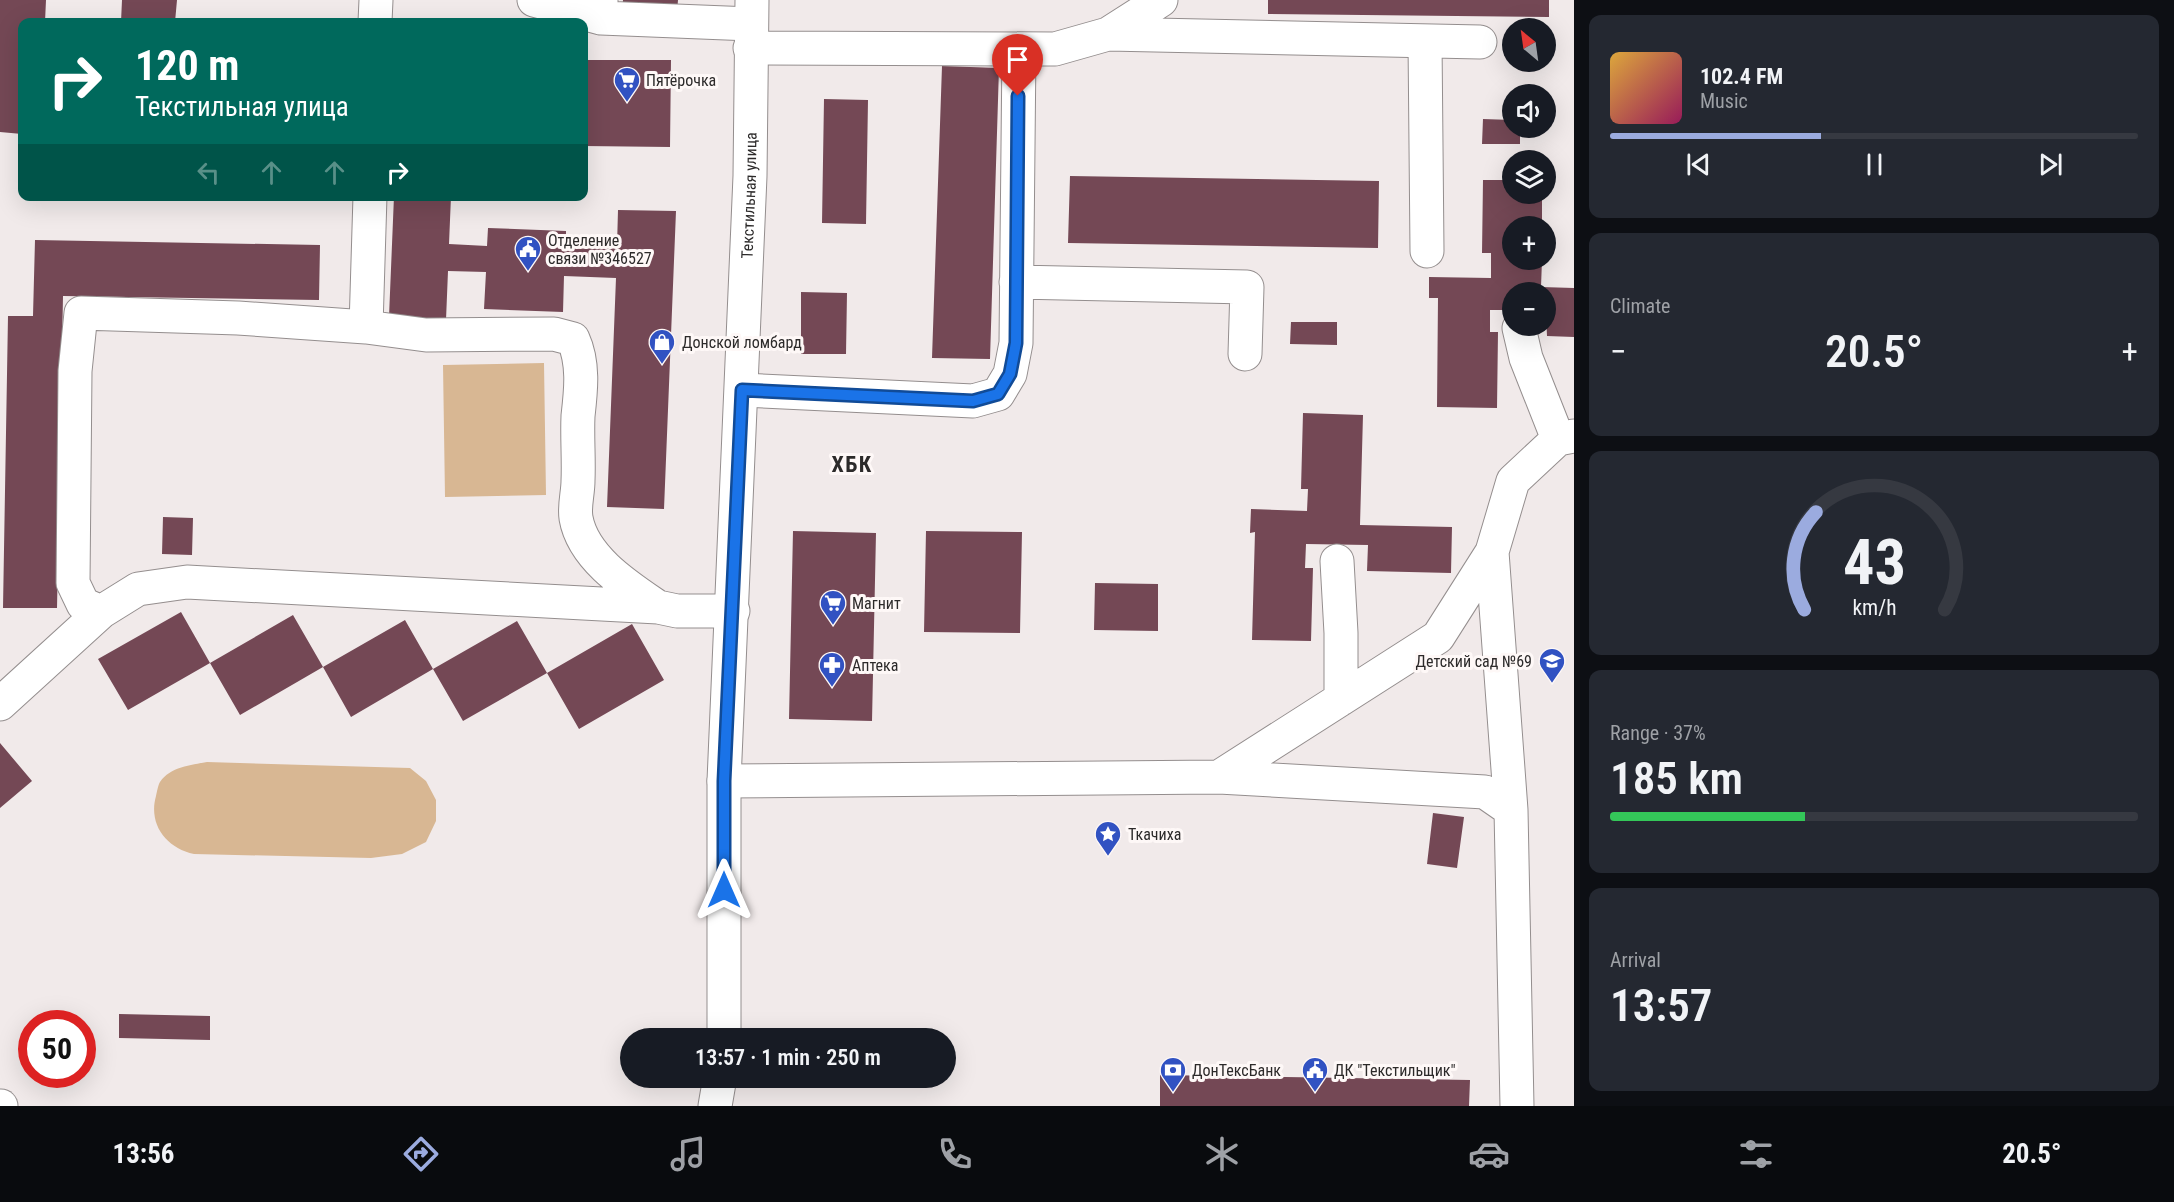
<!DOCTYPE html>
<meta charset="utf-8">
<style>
:root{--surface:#171b24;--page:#242831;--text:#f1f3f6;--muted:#9ea1a6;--line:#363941;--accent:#9babdf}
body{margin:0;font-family:"Roboto Condensed",sans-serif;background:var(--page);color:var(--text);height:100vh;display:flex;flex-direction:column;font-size:22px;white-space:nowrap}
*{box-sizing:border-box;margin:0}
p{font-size:20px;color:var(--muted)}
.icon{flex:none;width:33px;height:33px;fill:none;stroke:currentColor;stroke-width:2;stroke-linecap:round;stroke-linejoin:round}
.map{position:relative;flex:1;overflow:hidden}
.details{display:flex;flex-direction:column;gap:15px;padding:15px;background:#0d0f14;width:600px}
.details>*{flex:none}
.guide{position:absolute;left:18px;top:18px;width:570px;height:183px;border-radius:12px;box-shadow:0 6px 24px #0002;background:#00695c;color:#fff;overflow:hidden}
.needle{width:39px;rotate:331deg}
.tools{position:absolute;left:1502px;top:18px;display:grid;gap:12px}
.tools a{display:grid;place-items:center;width:54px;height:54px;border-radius:50%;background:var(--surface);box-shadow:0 6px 24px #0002;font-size:30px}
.speed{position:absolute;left:18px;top:1010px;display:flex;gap:12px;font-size:30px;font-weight:700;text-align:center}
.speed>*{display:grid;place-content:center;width:78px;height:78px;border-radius:50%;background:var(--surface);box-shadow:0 6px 24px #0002;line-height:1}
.speed .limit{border:9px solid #d22;background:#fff;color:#111}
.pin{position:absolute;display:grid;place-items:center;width:51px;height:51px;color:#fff;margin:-62px -26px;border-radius:50% 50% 50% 0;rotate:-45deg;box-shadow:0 0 6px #0007}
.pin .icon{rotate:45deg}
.me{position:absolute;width:66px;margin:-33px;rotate:0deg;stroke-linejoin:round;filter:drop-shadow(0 0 4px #0008)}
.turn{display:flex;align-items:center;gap:21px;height:126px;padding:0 18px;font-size:27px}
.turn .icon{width:78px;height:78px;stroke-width:2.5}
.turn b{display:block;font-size:42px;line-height:51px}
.lanes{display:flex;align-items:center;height:57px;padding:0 18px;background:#0003;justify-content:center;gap:30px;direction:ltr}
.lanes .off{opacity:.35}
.big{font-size:45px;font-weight:600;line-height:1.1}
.details .tile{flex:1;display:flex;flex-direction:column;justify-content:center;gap:9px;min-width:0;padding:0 21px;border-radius:12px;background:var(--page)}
.details .dial{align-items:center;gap:0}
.dial svg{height:156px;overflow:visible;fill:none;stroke:var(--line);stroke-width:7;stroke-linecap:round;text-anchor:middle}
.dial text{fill:var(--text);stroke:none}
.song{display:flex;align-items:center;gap:18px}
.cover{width:72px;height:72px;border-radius:9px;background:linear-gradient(135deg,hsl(40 70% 55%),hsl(330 70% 35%))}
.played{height:6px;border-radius:3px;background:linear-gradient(90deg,var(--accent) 40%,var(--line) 40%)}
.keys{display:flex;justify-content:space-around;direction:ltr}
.heat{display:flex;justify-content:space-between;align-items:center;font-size:33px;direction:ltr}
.charge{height:9px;border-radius:4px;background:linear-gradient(90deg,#34c759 37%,var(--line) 0)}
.trip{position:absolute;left:620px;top:1028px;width:336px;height:60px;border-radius:30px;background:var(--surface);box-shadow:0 6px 24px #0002;font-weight:600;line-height:60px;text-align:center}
.tabs{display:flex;height:96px;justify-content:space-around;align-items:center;background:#090b0e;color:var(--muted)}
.tabs .icon{width:42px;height:42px}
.tabs .current{color:var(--accent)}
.tabs b{font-size:27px;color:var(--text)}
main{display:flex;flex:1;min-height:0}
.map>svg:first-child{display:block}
.green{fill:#d8b793}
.building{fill:#744855}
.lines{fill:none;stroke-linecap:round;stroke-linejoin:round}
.minor-casing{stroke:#948e8e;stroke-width:35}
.major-casing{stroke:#948e8e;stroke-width:35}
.minor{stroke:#fff;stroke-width:33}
.major{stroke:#fff;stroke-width:33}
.route-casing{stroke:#114b97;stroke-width:15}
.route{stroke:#1a73e8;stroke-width:10}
.labels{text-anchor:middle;stroke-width:6;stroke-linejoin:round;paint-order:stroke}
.poi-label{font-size:16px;fill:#2c2a2a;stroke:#fef8f7;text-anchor:start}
.street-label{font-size:16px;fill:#2c2a2a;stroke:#fef8f7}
.district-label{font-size:22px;font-weight:bold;letter-spacing:1.5px;fill:#2c2a2a;stroke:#fef8f7}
</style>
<main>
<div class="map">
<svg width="1574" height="1106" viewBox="0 0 1574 1106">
<rect width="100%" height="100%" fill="#f1eaea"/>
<path class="green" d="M 544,363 L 546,495 L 445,497 L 443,365 Z
M 207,762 L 410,768 L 426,781 L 436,800 L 436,821 L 426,842 L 402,854 L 371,858 L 194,854 C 166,848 148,824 156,796 C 157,792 158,785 160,782 C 170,767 191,765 207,762 Z"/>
<path class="building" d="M 0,0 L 46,0 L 45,22 L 22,22 L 22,134 L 0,132 Z
M 122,0 L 177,0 L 175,22 L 121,22 Z
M 623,0 L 678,0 L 677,12 L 622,11 Z
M 1268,0 L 1549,0 L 1549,17 L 1268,14 Z
M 584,60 L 671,60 L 670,147 L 584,146 Z
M 942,66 L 999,68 L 990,359 L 932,358 Z
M 824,99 L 868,100 L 866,224 L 822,223 Z
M 1483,119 L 1512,120 L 1512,128 L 1520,128 L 1520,144 L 1482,144 Z
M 1070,176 L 1379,181 L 1378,248 L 1068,243 Z
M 1483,180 L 1512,180 L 1512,194 L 1542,194 L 1542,226 L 1512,226 L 1512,260 L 1542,260 L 1541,287 L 1574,288 L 1574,337 L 1547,336 L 1545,292 L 1512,292 L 1512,310 L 1490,310 L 1490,332 L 1498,332 L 1497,408 L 1437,407 L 1438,298 L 1429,298 L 1429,277 L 1491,278 L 1491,253 L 1482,253 Z
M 394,196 L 451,196 L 449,244 L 487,246 L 488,228 L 566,231 L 566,244 L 617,246 L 618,210 L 676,211 L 664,509 L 607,507 L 616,278 L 564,276 L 563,312 L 484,309 L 486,272 L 448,271 L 446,320 L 389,317 Z
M 35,240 L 320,245 L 319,300 L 63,296 L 57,608 L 3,608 L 8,316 L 33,316 Z
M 801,292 L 847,293 L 846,354 L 801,354 Z
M 1291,322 L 1337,322 L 1337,345 L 1290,344 Z
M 1303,413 L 1363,415 L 1360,525 L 1452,527 L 1451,573 L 1367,571 L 1368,545 L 1306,544 L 1305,568 L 1313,568 L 1311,641 L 1252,640 L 1255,532 L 1250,533 L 1251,509 L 1307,511 L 1308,489 L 1301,489 Z
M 163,517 L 193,518 L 192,555 L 162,554 Z
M 793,531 L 876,533 L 872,721 L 789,719 Z
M 926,531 L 1022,532 L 1020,633 L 924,632 Z
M 1095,583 L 1158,584 L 1158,631 L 1094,630 Z
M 181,612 L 210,663 L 293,615 L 323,667 L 240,715 L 210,663 L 128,710 L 98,659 Z
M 405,620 L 433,669 L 351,717 L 323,667 Z
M 517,621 L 547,673 L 463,721 L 433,669 Z
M 632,624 L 664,680 L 579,729 L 547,673 Z
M 0,743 L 32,781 L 0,808 Z
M 1433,813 L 1464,817 L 1457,868 L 1427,864 Z
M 119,1014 L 210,1016 L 210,1040 L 119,1038 Z
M 1160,1075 L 1470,1080 L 1469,1106 L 1160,1106 Z"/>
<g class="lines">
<g class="minor-casing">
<path id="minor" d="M 534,0 L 601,18
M 601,0 L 601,18 L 751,24
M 375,22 L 376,0
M 1108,34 L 1480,42
M 1425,41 L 1427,251
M 750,48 L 1055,49 L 1108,34 L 1161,0
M 1016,282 L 1247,287 L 1245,354
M 366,327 L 370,196
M 1519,328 L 1526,358 L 1558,439
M 742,390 L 973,401 L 998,394 L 1010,374 L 1016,343 L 1019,49
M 1492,552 L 1511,810
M 1337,561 L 1341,633 L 1341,699
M 101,612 L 83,604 L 73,583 L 75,371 L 81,313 L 238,318 L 366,327 L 426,335 L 554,334 L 573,339 C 584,363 581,390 578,416 C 577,438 579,459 578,481 C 578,493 574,506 576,518 C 583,558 627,586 658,607
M 0,704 L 101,612 L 138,589 L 187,582 L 658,607 L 677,611 L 733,611
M 1219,777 L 1485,792 L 1511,810 L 1517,1106
M 724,781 L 1219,777 L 1438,637 L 1492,552 L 1513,481 L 1558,439 L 1574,436"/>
</g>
<g class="major-casing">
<g id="major">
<path id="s1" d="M 724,1038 L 724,781 L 750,176 L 752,0"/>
<path d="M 0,1106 L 1,1106"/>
<path d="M 715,1106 L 720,1077"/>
</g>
</g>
<use href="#minor" class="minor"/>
<use href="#major" class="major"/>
</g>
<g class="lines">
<g class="route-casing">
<path id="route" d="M 724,890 L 724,781 L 742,390 L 973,401 L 998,394 L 1010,374 L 1016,343 L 1018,96"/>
</g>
<use href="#route" class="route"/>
</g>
<defs>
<g id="supermarket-pin" transform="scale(1.35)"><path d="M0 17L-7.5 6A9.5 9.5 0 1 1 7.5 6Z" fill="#3152c2" stroke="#fef8f7"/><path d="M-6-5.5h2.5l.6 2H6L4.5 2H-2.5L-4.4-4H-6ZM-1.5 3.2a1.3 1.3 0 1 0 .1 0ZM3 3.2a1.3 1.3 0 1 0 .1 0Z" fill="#fff"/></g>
<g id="civic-pin" transform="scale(1.35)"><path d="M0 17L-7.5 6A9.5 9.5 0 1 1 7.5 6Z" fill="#3152c2" stroke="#fef8f7"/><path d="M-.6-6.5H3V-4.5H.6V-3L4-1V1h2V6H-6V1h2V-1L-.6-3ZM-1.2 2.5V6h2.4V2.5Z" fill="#fff"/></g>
<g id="shop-pin" transform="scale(1.35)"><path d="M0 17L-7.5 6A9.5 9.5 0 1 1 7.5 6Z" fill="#3152c2" stroke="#fef8f7"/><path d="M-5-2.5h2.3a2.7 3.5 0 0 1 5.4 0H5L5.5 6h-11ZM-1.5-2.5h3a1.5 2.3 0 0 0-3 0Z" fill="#fff"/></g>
<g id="school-pin" transform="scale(1.35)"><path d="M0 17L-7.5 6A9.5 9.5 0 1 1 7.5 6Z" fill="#3152c2" stroke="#fef8f7"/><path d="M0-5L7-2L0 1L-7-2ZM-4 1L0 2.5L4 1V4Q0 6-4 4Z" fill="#fff"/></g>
<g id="pharmacy-pin" transform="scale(1.35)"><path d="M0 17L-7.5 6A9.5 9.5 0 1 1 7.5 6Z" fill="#3152c2" stroke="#fef8f7"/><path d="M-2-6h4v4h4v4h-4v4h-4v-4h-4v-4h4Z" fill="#fff"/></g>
<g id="sight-pin" transform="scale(1.35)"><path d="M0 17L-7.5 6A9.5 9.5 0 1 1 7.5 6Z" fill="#3152c2" stroke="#fef8f7"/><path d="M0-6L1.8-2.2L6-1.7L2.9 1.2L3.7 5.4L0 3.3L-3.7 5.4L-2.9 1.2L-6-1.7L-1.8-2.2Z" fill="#fff"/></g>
<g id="bank-pin" transform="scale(1.35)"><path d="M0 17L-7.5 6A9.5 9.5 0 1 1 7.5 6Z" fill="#3152c2" stroke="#fef8f7"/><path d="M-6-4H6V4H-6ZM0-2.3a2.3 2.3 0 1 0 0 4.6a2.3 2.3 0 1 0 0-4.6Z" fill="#fff"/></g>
</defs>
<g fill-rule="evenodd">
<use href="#supermarket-pin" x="627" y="80"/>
<use href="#civic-pin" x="528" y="249"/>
<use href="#shop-pin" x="662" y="342"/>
<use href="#supermarket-pin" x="833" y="603"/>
<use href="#school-pin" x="1552" y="661"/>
<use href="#pharmacy-pin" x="832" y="665"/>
<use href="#sight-pin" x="1108" y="834"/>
<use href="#bank-pin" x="1173" y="1070"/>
<use href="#civic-pin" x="1315" y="1070"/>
</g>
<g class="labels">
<g class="poi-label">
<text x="646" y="86">Пятёрочка</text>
<text x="548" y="246">Отделение<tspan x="548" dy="18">связи №346527</tspan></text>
<text x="682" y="348">Донской ломбард</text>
<text x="852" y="609">Магнит</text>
<text x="1532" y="667" text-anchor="end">Детский сад №69</text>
<text x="852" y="671">Аптека</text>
<text x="1128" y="840">Ткачиха</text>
<text x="1192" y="1076">ДонТексБанк</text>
<text x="1334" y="1076">ДК "Текстильщик"</text>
</g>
<g class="street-label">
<text dy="6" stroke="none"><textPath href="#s1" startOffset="843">Текстильная улица</textPath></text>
</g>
<g class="district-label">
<text x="852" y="472">ХБК</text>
</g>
</g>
</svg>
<div class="tools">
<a><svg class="needle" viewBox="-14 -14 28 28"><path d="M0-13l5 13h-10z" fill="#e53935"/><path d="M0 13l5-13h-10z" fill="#9ea1a6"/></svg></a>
<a><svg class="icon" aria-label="sound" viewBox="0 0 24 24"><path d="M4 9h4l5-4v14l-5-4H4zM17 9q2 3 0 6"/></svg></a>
<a><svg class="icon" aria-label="layers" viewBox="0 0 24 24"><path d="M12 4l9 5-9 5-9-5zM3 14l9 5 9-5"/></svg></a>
<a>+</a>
<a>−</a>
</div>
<div class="speed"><div class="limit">50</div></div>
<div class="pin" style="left:1018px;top:96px;background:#d93025"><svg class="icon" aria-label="arrive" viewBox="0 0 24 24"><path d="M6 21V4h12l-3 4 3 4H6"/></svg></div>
<svg class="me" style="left:724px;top:890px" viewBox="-20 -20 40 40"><path d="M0-17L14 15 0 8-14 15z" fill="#1a73e8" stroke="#fff" stroke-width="4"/></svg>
<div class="trip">13:57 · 1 min · 250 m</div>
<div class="guide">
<div class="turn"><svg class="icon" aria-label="right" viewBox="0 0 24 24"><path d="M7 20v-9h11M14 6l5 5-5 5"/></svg><div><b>120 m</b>Текстильная улица</div></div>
<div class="lanes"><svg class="icon off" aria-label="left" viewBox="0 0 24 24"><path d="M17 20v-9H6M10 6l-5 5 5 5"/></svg><svg class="icon off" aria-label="ahead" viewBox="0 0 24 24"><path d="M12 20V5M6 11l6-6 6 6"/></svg><svg class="icon off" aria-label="ahead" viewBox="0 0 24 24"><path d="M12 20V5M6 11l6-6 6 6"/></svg><svg class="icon" aria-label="right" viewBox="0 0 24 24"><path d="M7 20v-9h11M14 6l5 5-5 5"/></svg></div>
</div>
</div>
<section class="details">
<div class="tile">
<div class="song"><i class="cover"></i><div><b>102.4 FM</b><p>Music</p></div></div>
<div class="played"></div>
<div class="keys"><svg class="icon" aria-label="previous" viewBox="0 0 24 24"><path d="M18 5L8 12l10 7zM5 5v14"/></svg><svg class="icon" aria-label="pause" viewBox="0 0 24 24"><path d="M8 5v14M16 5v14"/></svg><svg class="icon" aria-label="next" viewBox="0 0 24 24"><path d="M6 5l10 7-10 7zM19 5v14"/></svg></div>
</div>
<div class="tile"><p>Climate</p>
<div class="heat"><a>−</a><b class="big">20.5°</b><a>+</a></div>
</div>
<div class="tile dial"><svg viewBox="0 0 100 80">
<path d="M14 69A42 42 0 1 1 86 69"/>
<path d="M14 69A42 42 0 0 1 20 19" stroke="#9babdf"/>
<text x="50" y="56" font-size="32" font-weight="700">43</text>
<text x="50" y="72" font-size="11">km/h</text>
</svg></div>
<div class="tile"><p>Range · 37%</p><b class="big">185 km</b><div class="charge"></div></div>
<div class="tile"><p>Arrival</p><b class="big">13:57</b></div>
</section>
</main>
<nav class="tabs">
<b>13:56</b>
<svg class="icon current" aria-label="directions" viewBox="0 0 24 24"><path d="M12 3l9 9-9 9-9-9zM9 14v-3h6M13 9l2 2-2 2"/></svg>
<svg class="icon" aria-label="music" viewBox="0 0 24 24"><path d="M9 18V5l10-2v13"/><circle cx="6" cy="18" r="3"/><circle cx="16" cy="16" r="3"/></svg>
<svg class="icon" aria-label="phone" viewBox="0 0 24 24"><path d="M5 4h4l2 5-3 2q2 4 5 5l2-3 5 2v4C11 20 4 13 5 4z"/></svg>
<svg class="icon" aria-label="climate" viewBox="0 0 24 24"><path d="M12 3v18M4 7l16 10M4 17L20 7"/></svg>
<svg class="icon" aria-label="car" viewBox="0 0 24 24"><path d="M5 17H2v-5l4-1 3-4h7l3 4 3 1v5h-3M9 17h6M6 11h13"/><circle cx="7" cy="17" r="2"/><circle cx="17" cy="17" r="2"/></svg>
<svg class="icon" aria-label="filters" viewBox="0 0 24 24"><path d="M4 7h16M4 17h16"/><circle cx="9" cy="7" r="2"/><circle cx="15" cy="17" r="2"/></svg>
<b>20.5°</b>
</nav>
